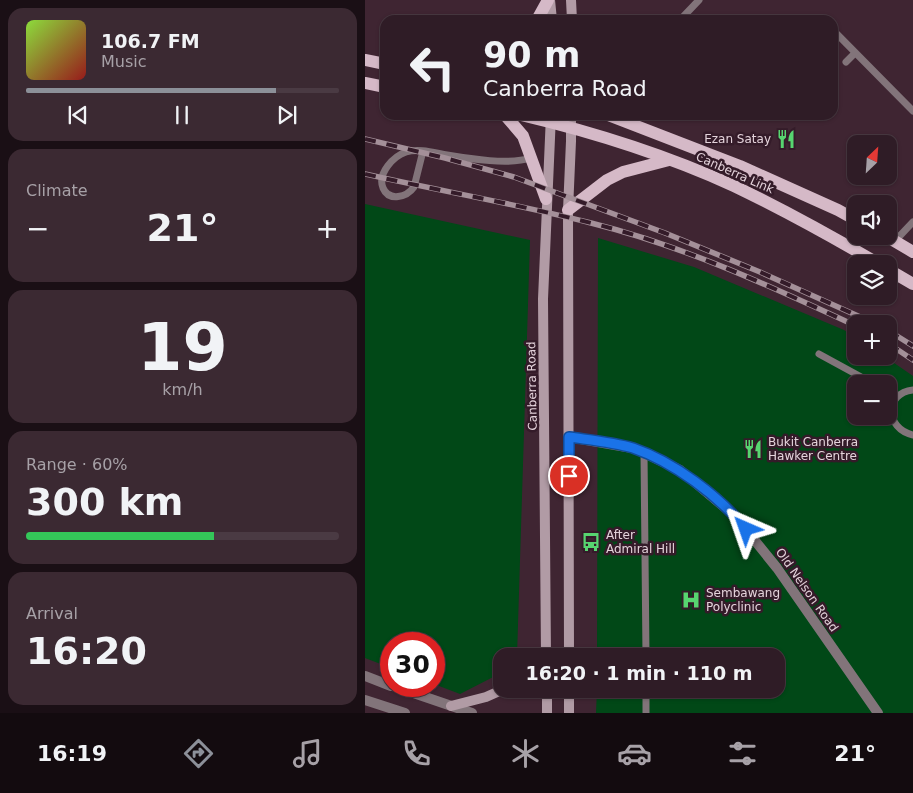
<!DOCTYPE html>
<meta charset="utf-8">
<style>
:root{--surface:#2f1c26;--page:#3b2932;--text:#f1f3f6;--muted:#a7a1a7;--line:#4a3a43;--accent:#8c9099}
body{margin:0;font-family:"DejaVu Sans",sans-serif;background:var(--page);color:var(--text);height:100vh;display:flex;flex-direction:column;font-size:19px;white-space:nowrap}
*{box-sizing:border-box;margin:0}
p{font-size:16px;color:var(--muted)}
.icon{flex:none;width:28px;height:28px;fill:none;stroke:currentColor;stroke-width:2;stroke-linecap:round;stroke-linejoin:round}
.map{position:relative;flex:1;overflow:hidden}
.panel{display:flex;flex-direction:column;gap:8px;padding:8px;background:#1a0f15;width:365px}
.panel>*{flex:none}
.top-card{position:absolute;left:15px;top:15px;width:458px;height:105px;border-radius:15px;box-shadow:0 1px 4px #0004,0 0 0 1px var(--line);background:#2f1c26;color:var(--text);overflow:hidden}
.needle{width:32px;rotate:25deg}
.buttons{position:absolute;left:482px;top:135px;display:grid;gap:10px}
.buttons a{display:grid;place-items:center;width:50px;height:50px;border-radius:10px;background:var(--surface);box-shadow:0 1px 4px #0004,0 0 0 1px var(--line);font-size:25px}
.speed{position:absolute;left:15px;top:632px;display:flex;gap:10px;font-size:25px;font-weight:700;text-align:center}
.speed>*{display:grid;place-content:center;width:65px;height:65px;border-radius:50%;background:var(--surface);box-shadow:0 1px 4px #0004,0 0 0 1px var(--line);line-height:1}
.speed .limit{border:8px solid #d22;background:#fff;color:#111}
.pin{position:absolute;display:grid;place-items:center;width:42px;height:42px;color:#fff;margin:-21px;border:2px solid #fff;border-radius:50%;box-shadow:0 1px 5px #0007}
.me{position:absolute;width:55px;margin:-28px;rotate:317deg;stroke-linejoin:round;filter:drop-shadow(0 0 4px #0008)}
.turn{display:flex;align-items:center;gap:18px;height:105px;padding:0 20px;font-size:22px}
.turn .icon{width:65px;height:65px;stroke-width:2.5}
.turn b{display:block;font-size:35px;line-height:42px}
.big{font-size:38px;font-weight:800;line-height:1.1}
.panel .widget{flex:1;display:flex;flex-direction:column;justify-content:center;gap:8px;min-width:0;padding:0 18px;border-radius:15px;background:var(--page)}
.panel .dial{align-items:center;gap:0}
.dial b{font-size:65px;line-height:1}
.song{display:flex;align-items:center;gap:15px}
.cover{width:60px;height:60px;border-radius:8px;background:linear-gradient(135deg,hsl(90 70% 55%),hsl(0 70% 35%))}
.played{height:5px;border-radius:2px;background:linear-gradient(90deg,var(--accent) 80%,var(--line) 80%)}
.keys{display:flex;justify-content:space-around;direction:ltr}
.heat{display:flex;justify-content:space-between;align-items:center;font-size:28px;direction:ltr}
.charge{height:8px;border-radius:4px;background:linear-gradient(90deg,#34c759 60%,var(--line) 0)}
.trip{position:absolute;left:128px;top:648px;width:292px;height:50px;border-radius:15px;background:var(--surface);box-shadow:0 1px 4px #0004,0 0 0 1px var(--line);font-weight:800;line-height:50px;text-align:center}
.tab-bar{display:flex;height:80px;justify-content:space-around;align-items:center;background:#130b0f;color:var(--muted)}
.tab-bar .icon{width:35px;height:35px}
.tab-bar .active{color:var(--accent)}
.tab-bar b{font-size:22px;color:var(--text)}
main{display:flex;flex:1;min-height:0}
.map>svg:first-child{display:block}
.green{fill:#014817;fill-rule:evenodd}
.lines{fill:none;stroke-linecap:round;stroke-linejoin:round}
.lane{stroke:#82747a;stroke-width:7}
.street{stroke:#82747a;stroke-width:10}
.secondary{stroke:#b19ba5;stroke-width:10}
.primary{stroke:#d5b9c7;stroke-width:12}
.rail-casing{stroke:#a49099;stroke-width:5.5}
.rail{stroke:#341b29;stroke-width:4;stroke-dasharray:11;stroke-linecap:butt}
.route-casing{stroke:#114b97;stroke-width:12}
.route{stroke:#1a73e8;stroke-width:9}
.labels{text-anchor:middle;stroke-width:5;stroke-linejoin:round;paint-order:stroke}
.poi-label{font-size:12px;fill:#e4d3db;stroke:#341b29;text-anchor:start}
.street-label{font-size:12px;fill:#e4d3db;stroke:#341b29}
</style>
<main>
<section class="panel">
<div class="widget">
<div class="song"><i class="cover"></i><div><b>106.7 FM</b><p>Music</p></div></div>
<div class="played"></div>
<div class="keys"><svg class="icon" aria-label="previous" viewBox="0 0 24 24"><path d="M18 5L8 12l10 7zM5 5v14"/></svg><svg class="icon" aria-label="pause" viewBox="0 0 24 24"><path d="M8 5v14M16 5v14"/></svg><svg class="icon" aria-label="next" viewBox="0 0 24 24"><path d="M6 5l10 7-10 7zM19 5v14"/></svg></div>
</div>
<div class="widget"><p>Climate</p>
<div class="heat"><a>−</a><b class="big">21°</b><a>+</a></div>
</div>
<div class="widget dial"><b>19</b><p>km/h</p></div>
<div class="widget"><p>Range · 60%</p><b class="big">300 km</b><div class="charge"></div></div>
<div class="widget"><p>Arrival</p><b class="big">16:20</b></div>
</section>
<div class="map">
<svg width="548" height="713" viewBox="0 0 548 713">
<rect width="100%" height="100%" fill="#3f2532"/>
<path class="green" d="M 0,204 L 165,240 L 152,656 L 136,656 L 136,673 L 95,694 L 69,684 L 69,644 L 26,644 L 26,668 L 0,658 Z
M 233,238 L 329,267 L 479,330 L 491,338 L 491,356 L 519,356 L 548,376 L 548,713 L 231,713 L 232,689 L 411,689 L 411,656 L 232,656 ZM 491,384 L 524,384 L 524,416 L 491,416 Z"/>
<g class="lines">
<path class="lane" d="M 315,20 L 334,0
M 468,30 L 548,111
M 481,62 L 490,53
M 58,151 L 49,187 C 42,197 24,202 18,188 C 12,173 29,156 41,152 C 54,148 70,153 82,155 C 106,159 144,165 166,158
M 530,241 L 548,222
M 454,354 L 509,384
M 548,390 C 519,393 520,429 548,435
M 524,392 L 532,397
M 279,453 L 281,656
M 281,689 L 281,713"/>
<path class="street" d="M 204,437 L 267,448 L 279,453 L 315,470 L 370,516 L 412,568 L 513,713
M 0,676 L 26,686
M 28,686 L 107,713
M 0,700 L 40,713"/>
<path class="secondary" d="M 185,0 L 187,20
M 206,0 L 207,20
M 181,656 L 178,299 L 186,115
M 204,656 L 203,210 L 206,141 L 206,115
M 182,689 L 182,713
M 204,689 L 204,713
M 86,706 L 121,697 L 139,689"/>
<path class="primary" d="M 172,20 L 183,0
M 0,60 L 20,64
M 0,83 L 20,87
M 140,115 L 158,136 L 181,199
M 156,115 C 228,132 301,155 369,186 C 419,210 466,236 514,264
M 243,115 L 375,166 L 473,210 L 491,220
M 203,210 L 242,180 L 258,172 L 304,160
M 521,236 L 548,252
M 524,270 L 548,284"/>
<g class="rail-casing">
<path id="rail" d="M 0,139 L 80,158 L 149,177 L 300,233 L 395,272 L 511,324
M 0,174 C 75,191 152,204 226,223 C 319,246 405,286 491,326
M 524,331 L 548,346
M 524,344 L 548,360"/>
</g>
<use href="#rail" class="rail"/>
</g>
<g class="lines">
<g class="route-casing">
<path id="route" d="M 204,476 L 204,437 C 225,440 248,442 268,448 C 309,462 354,496 381,529"/>
</g>
<use href="#route" class="route"/>
</g>
<defs>
<g id="restaurant-bare" transform="scale(1.5)"><path d="M-5-6h1v4h1v-4h1v4h1v-4h1v5L-1.5 .5V6h-2V.5L-5-1ZM5-6V6H3V1.5H1.5Q1.5-4 5-6Z" fill="#57d570" stroke="#341b29" stroke-width="2.5" paint-order="stroke"/></g>
<g id="bus-bare" transform="scale(1.5)"><path d="M-5-6H5V4H4V6H2V4H-2V6H-4V4H-5ZM-3.5-4V0h7V-4ZM-3.5 1.2v1.5H-2V1.2ZM2 1.2v1.5H3.5V1.2Z" fill="#57d570" stroke="#341b29" stroke-width="2.5" paint-order="stroke"/></g>
<g id="hospital-bare" transform="scale(1.5)"><path d="M-5-5h3v3.5h4V-5h3V5h-3V1.5h-4V5h-3Z" fill="#57d570" stroke="#341b29" stroke-width="2.5" paint-order="stroke"/></g>
</defs>
<g fill-rule="evenodd">
<use href="#restaurant-bare" x="421" y="139"/>
<use href="#restaurant-bare" x="388" y="449"/>
<use href="#bus-bare" x="226" y="542"/>
<use href="#hospital-bare" x="326" y="600"/>
</g>
<g class="labels">
<g class="poi-label">
<text x="406" y="143" text-anchor="end">Ezan Satay</text>
<text x="403" y="446">Bukit Canberra<tspan x="403" dy="14">Hawker Centre</tspan></text>
<text x="241" y="539">After<tspan x="241" dy="14">Admiral Hill</tspan></text>
<text x="341" y="597">Sembawang<tspan x="341" dy="14">Polyclinic</tspan></text>
</g>
<g class="street-label">
<text transform="translate(370 173) rotate(24)" y="4">Canberra Link</text>
<text transform="translate(167 386) rotate(-91)" y="4">Canberra Road</text>
<text transform="translate(442 590) rotate(55)" y="4">Old Nelson Road</text>
</g>
</g>
</svg>
<div class="buttons">
<a><svg class="needle" viewBox="-14 -14 28 28"><path d="M0-13l5 13h-10z" fill="#e53935"/><path d="M0 13l5-13h-10z" fill="#a7a1a7"/></svg></a>
<a><svg class="icon" aria-label="sound" viewBox="0 0 24 24"><path d="M4 9h4l5-4v14l-5-4H4zM17 9q2 3 0 6"/></svg></a>
<a><svg class="icon" aria-label="layers" viewBox="0 0 24 24"><path d="M12 4l9 5-9 5-9-5zM3 14l9 5 9-5"/></svg></a>
<a>+</a>
<a>−</a>
</div>
<div class="speed"><div class="limit">30</div></div>
<div class="pin" style="left:204px;top:476px;background:#d93025"><svg class="icon" aria-label="arrive" viewBox="0 0 24 24"><path d="M6 21V4h12l-3 4 3 4H6"/></svg></div>
<svg class="me" style="left:381px;top:529px" viewBox="-20 -20 40 40"><path d="M0-17L14 15 0 8-14 15z" fill="#1a73e8" stroke="#fff" stroke-width="4"/></svg>
<div class="trip">16:20 · 1 min · 110 m</div>
<div class="top-card">
<div class="turn"><svg class="icon" aria-label="left" viewBox="0 0 24 24"><path d="M17 20v-9H6M10 6l-5 5 5 5"/></svg><div><b>90 m</b>Canberra Road</div></div>
</div>
</div>
</main>
<nav class="tab-bar">
<b>16:19</b>
<svg class="icon active" aria-label="directions" viewBox="0 0 24 24"><path d="M12 3l9 9-9 9-9-9zM9 14v-3h6M13 9l2 2-2 2"/></svg>
<svg class="icon" aria-label="music" viewBox="0 0 24 24"><path d="M9 18V5l10-2v13"/><circle cx="6" cy="18" r="3"/><circle cx="16" cy="16" r="3"/></svg>
<svg class="icon" aria-label="phone" viewBox="0 0 24 24"><path d="M5 4h4l2 5-3 2q2 4 5 5l2-3 5 2v4C11 20 4 13 5 4z"/></svg>
<svg class="icon" aria-label="climate" viewBox="0 0 24 24"><path d="M12 3v18M4 7l16 10M4 17L20 7"/></svg>
<svg class="icon" aria-label="car" viewBox="0 0 24 24"><path d="M5 17H2v-5l4-1 3-4h7l3 4 3 1v5h-3M9 17h6M6 11h13"/><circle cx="7" cy="17" r="2"/><circle cx="17" cy="17" r="2"/></svg>
<svg class="icon" aria-label="filters" viewBox="0 0 24 24"><path d="M4 7h16M4 17h16"/><circle cx="9" cy="7" r="2"/><circle cx="15" cy="17" r="2"/></svg>
<b>21°</b>
</nav>
